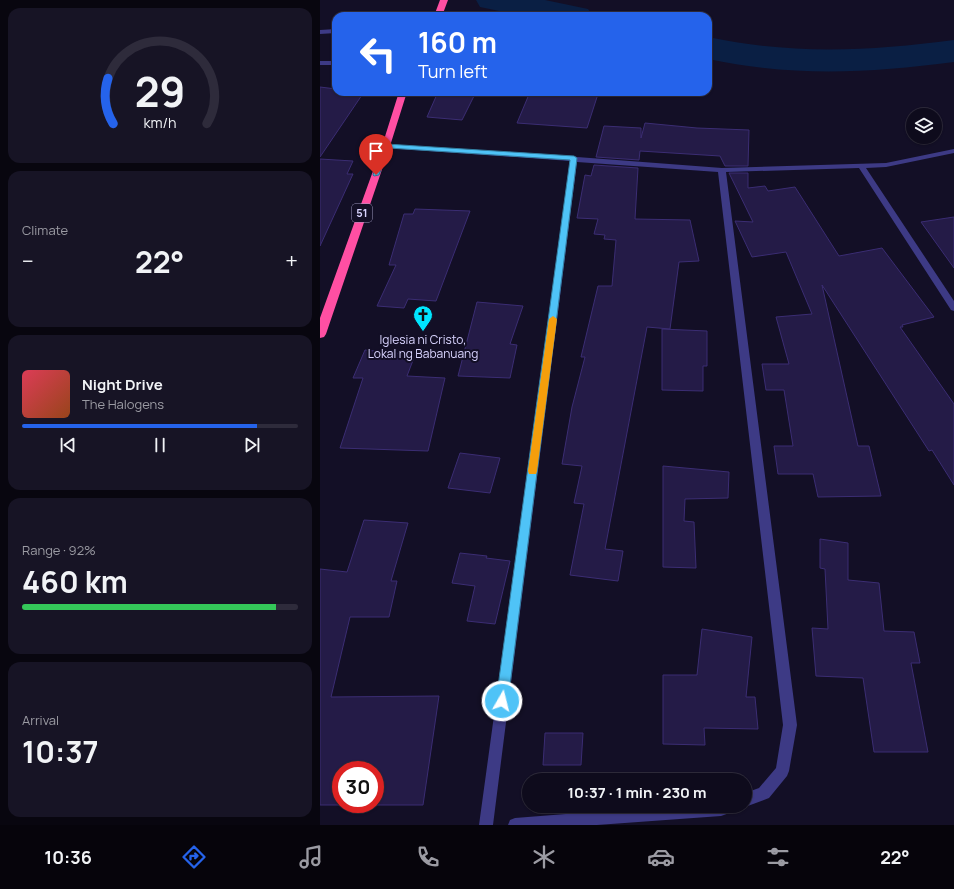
<!DOCTYPE html>
<meta charset="utf-8">
<style>
:root{--surface:#0e0b1c;--page:#171425;--text:#f1f3f6;--muted:#9b9ba3;--line:#2e2b3b;--accent:#2563eb}
body{margin:0;font-family:Manrope,sans-serif;background:var(--page);color:var(--text);height:100vh;display:flex;flex-direction:column;font-size:15px;white-space:nowrap}
*{box-sizing:border-box;margin:0}
p{font-size:13px;color:var(--muted)}
.icon{flex:none;width:22px;height:22px;fill:none;stroke:currentColor;stroke-width:2;stroke-linecap:round;stroke-linejoin:round}
.map{position:relative;flex:1;overflow:hidden}
.drawer{display:flex;flex-direction:column;gap:8px;padding:8px;background:#08060f;width:320px}
.drawer>*{flex:none}
.banner{position:absolute;left:12px;top:12px;width:380px;height:84px;border-radius:12px;box-shadow:0 1px 3px #0004,0 0 0 1px var(--line);background:#2563eb;color:#fff;overflow:hidden}
.buttons{position:absolute;left:586px;top:108px;display:grid;gap:8px}
.buttons a{display:grid;place-items:center;width:36px;height:36px;border-radius:50%;background:var(--surface);box-shadow:0 1px 3px #0004,0 0 0 1px var(--line);font-size:20px}
.speed{position:absolute;left:12px;top:761px;display:flex;gap:8px;font-size:20px;font-weight:700;text-align:center}
.speed>*{display:grid;place-content:center;width:52px;height:52px;border-radius:50%;background:var(--surface);box-shadow:0 1px 3px #0004,0 0 0 1px var(--line);line-height:1}
.speed .limit{border:6px solid #d22;background:#fff;color:#111}
.pin{position:absolute;display:grid;place-items:center;width:34px;height:34px;color:#fff;margin:-41px -17px;border-radius:50% 50% 50% 0;rotate:-45deg;box-shadow:0 0 4px #0007}
.pin .icon{rotate:45deg}
.me{position:absolute;width:44px;margin:-22px;rotate:8deg;stroke-linejoin:round;filter:drop-shadow(0 0 3px #0008)}
.turn{display:flex;align-items:center;gap:14px;height:84px;padding:0 20px;font-size:18px}
.turn .icon{width:52px;height:52px;stroke-width:2.5}
.turn b{display:block;font-size:28px;line-height:34px}
.big{font-size:30px;font-weight:700;line-height:1.1}
.drawer .widget{flex:1;display:flex;flex-direction:column;justify-content:center;gap:6px;min-width:0;padding:0 14px;border-radius:12px;background:var(--page)}
.drawer .dial{align-items:center;gap:0}
.dial svg{height:104px;overflow:visible;fill:none;stroke:var(--line);stroke-width:7;stroke-linecap:round;text-anchor:middle}
.dial text{fill:var(--text);stroke:none}
.song{display:flex;align-items:center;gap:12px}
.cover{width:48px;height:48px;border-radius:6px;background:linear-gradient(135deg,hsl(350 70% 55%),hsl(20 70% 35%))}
.played{height:4px;border-radius:2px;background:linear-gradient(90deg,var(--accent) 85%,var(--line) 85%)}
.keys{display:flex;justify-content:space-around;direction:ltr}
.heat{display:flex;justify-content:space-between;align-items:center;font-size:22px;direction:ltr}
.charge{height:6px;border-radius:3px;background:linear-gradient(90deg,#34c759 92%,var(--line) 0)}
.trip{position:absolute;left:202px;top:773px;width:230px;height:40px;border-radius:20px;background:var(--surface);box-shadow:0 1px 3px #0004,0 0 0 1px var(--line);font-weight:700;line-height:40px;text-align:center}
.dock{display:flex;height:64px;justify-content:space-around;align-items:center;background:#06040b;color:var(--muted)}
.dock .icon{width:28px;height:28px}
.dock .on{color:var(--accent)}
.dock b{font-size:18px;color:var(--text)}
main{display:flex;flex:1;min-height:0}
.map>svg:first-child{display:block}
.lines{fill:none;stroke-linecap:round;stroke-linejoin:round}
.river{fill:#0a1f44;fill-rule:evenodd}
.building{fill:#241b47;stroke:#3b2d73;fill-rule:evenodd}
.street{fill:#3d3a85;fill-rule:evenodd}
.highway{fill:#ff4fa3;fill-rule:evenodd}
.route{fill:#4fc3f7;stroke:#337fa1}
.slow{fill:#f59e0b}
.labels{text-anchor:middle;stroke-width:4;stroke-linejoin:round;paint-order:stroke}
.shield{fill:#130f26;stroke:#9e99be;stroke-width:1}
.shield-label{font-size:11px;font-weight:bold;fill:#d9d4ff}
.poi-label{font-size:12px;fill:#d9d4ff;stroke:#130f26}
</style>
<main>
<section class="drawer">
<div class="widget dial"><svg viewBox="0 0 100 80">
<path d="M14 69A42 42 0 1 1 86 69"/>
<path d="M14 69A42 42 0 0 1 10 34" stroke="#2563eb"/>
<text x="50" y="56" font-size="32" font-weight="700">29</text>
<text x="50" y="72" font-size="11">km/h</text>
</svg></div>
<div class="widget"><p>Climate</p>
<div class="heat"><a>−</a><b class="big">22°</b><a>+</a></div>
</div>
<div class="widget">
<div class="song"><i class="cover"></i><div><b>Night Drive</b><p>The Halogens</p></div></div>
<div class="played"></div>
<div class="keys"><svg class="icon" aria-label="previous" viewBox="0 0 24 24"><path d="M18 5L8 12l10 7zM5 5v14"/></svg><svg class="icon" aria-label="pause" viewBox="0 0 24 24"><path d="M8 5v14M16 5v14"/></svg><svg class="icon" aria-label="next" viewBox="0 0 24 24"><path d="M6 5l10 7-10 7zM19 5v14"/></svg></div>
</div>
<div class="widget"><p>Range · 92%</p><b class="big">460 km</b><div class="charge"></div></div>
<div class="widget"><p>Arrival</p><b class="big">10:37</b></div>
</section>
<div class="map">
<svg width="634" height="825" viewBox="0 0 634 825">
<rect width="100%" height="100%" fill="#130f26"/>
<g class="lines">
<path class="river" d="M 156,0 L 225,0 L 268,9 L 273,16 L 204,16 L 160,7 Z
M 388,37 C 472,55 550,51 634,40 L 634,62 C 549,73 473,77 388,59 Z"/>
</g>
<path class="building" d="M 0,87 L 16,89 L 16,92 L 44,92 L 0,157 Z
M 118,92 L 156,92 L 142,120 L 107,117 Z
M 210,92 L 251,92 L 278,94 L 267,128 L 197,123 Z
M 325,123 L 377,128 L 429,130 L 428,166 L 405,166 L 400,156 L 320,151 L 319,160 L 276,157 L 284,126 L 321,128 L 321,138 Z
M 0,159 L 33,161 L 27,174 L 33,174 L 0,246 Z
M 274,165 L 318,168 L 315,219 L 370,220 L 379,261 L 359,262 L 350,329 L 327,327 L 285,549 L 303,551 L 298,581 L 250,575 L 264,504 L 254,503 L 262,466 L 242,464 L 252,407 L 265,357 L 261,357 L 278,286 L 292,286 L 296,240 L 284,239 L 285,235 L 274,234 L 278,219 L 257,218 L 265,175 L 271,176 Z
M 409,173 L 428,173 L 428,188 L 445,186 L 448,191 L 475,187 L 519,256 L 562,248 L 614,317 L 582,325 L 583,327 L 580,327 L 634,404 L 634,485 L 612,450 L 609,451 L 502,285 L 538,446 L 549,446 L 561,496 L 498,497 L 493,474 L 458,474 L 454,446 L 473,446 L 464,390 L 446,390 L 442,364 L 469,364 L 456,317 L 492,314 L 466,252 L 432,257 L 415,221 L 433,222 Z
M 95,209 L 150,211 L 116,301 L 88,299 L 84,308 L 57,306 L 76,265 L 69,265 L 84,214 L 93,214 Z
M 634,217 L 634,268 L 601,222 Z
M 157,302 L 203,306 L 190,344 L 197,345 L 190,378 L 138,376 Z
M 342,329 L 387,331 L 387,366 L 383,366 L 383,391 L 342,390 Z
M 45,350 L 95,355 L 87,376 L 125,378 L 108,451 L 20,448 L 43,378 L 33,378 Z
M 140,453 L 180,458 L 170,493 L 128,488 Z
M 343,466 L 409,472 L 408,498 L 365,499 L 364,521 L 374,522 L 376,568 L 343,567 Z
M 44,520 L 88,523 L 71,581 L 77,581 L 69,617 L 30,617 L 11,697 L 119,696 L 103,805 L 0,805 L 0,569 L 27,572 ZM 21,770 L 55,770 L 55,804 L 21,804 Z
M 500,539 L 528,543 L 528,580 L 559,583 L 564,631 L 594,632 L 600,663 L 591,663 L 608,752 L 554,752 L 543,678 L 496,676 L 492,628 L 508,629 L 505,569 L 500,568 Z
M 140,553 L 167,556 L 166,558 L 190,561 L 175,624 L 147,621 L 155,586 L 132,583 Z
M 382,629 L 432,637 L 426,697 L 435,697 L 438,729 L 384,728 L 385,745 L 343,744 L 343,675 L 377,675 Z
M 225,733 L 263,733 L 261,765 L 223,765 Z"/>
<g class="lines">
<path class="street" d="M 16,29 L 16,33 L 0,34 L 0,30 Z
M 0,61 L 16,61 L 16,65 L 0,65 Z
M 63,144 L 251,157 L 254,156 L 257,157 L 402,168 L 566,163 L 634,149 L 634,153 L 566,167 L 546,168 L 634,301 L 634,311 L 631,310 L 539,168 L 406,172 L 477,725 L 469,771 L 467,776 L 449,798 L 425,807 L 423,806 L 425,806 L 425,793 L 439,788 L 456,768 L 463,725 L 398,172 L 257,162 L 173,825 L 159,825 L 250,161 L 66,148 L 63,148 Z
M 347,806 L 417,806 L 415,811 L 401,816 L 277,825 L 188,825 L 190,820 L 195,818 Z"/>
<path class="highway" d="M 120,0 L 128,0 L 122,16 L 114,16 Z
M 79,92 L 87,92 L 70,146 L 6,334 L 4,337 L 0,338 L 0,318 L 62,146 Z"/>
</g>
<path class="route" d="M 66,144 L 254,156 L 257,158 L 188,701 L 186,705 L 182,707 L 178,705 L 176,701 L 250,160 L 69,148 L 59,175 L 54,176 L 53,175 L 63,146 Z"/>
<path class="slow" d="M 233,316 L 237,319 L 217,471 L 216,474 L 209,474 L 208,471 L 229,319 Z"/>
<defs>
<g id="church-pin" transform="scale(1)"><path d="M0 17L-7.5 6A9.5 9.5 0 1 1 7.5 6Z" fill="#00e5ff" stroke="#130f26"/><path d="M-1.2-6h2.4v3.5h3.3v2.4h-3.3V6h-2.4V-.1h-3.3v-2.4h3.3Z" fill="#111"/></g>
</defs>
<g fill-rule="evenodd">
<use href="#church-pin" x="103" y="315"/>
</g>
<g class="labels">
<rect class="shield" x="32" y="204" width="20" height="18" rx="3"/>
<g class="shield-label">
<text x="42" y="217">51</text>
</g>
<g class="poi-label">
<text x="103" y="344">Iglesia ni Cristo,<tspan x="103" dy="14">Lokal ng Babanuang</tspan></text>
</g>
</g>
</svg>
<div class="buttons">
<a><svg class="icon" aria-label="layers" viewBox="0 0 24 24"><path d="M12 4l9 5-9 5-9-5zM3 14l9 5 9-5"/></svg></a>
</div>
<div class="speed"><div class="limit">30</div></div>
<div class="pin" style="left:56px;top:175px;background:#d93025"><svg class="icon" aria-label="arrive" viewBox="0 0 24 24"><path d="M6 21V4h12l-3 4 3 4H6"/></svg></div>
<svg class="me" style="left:182px;top:701px" viewBox="-20 -20 40 40"><circle r="17" fill="#4fc3f7" stroke="#fff" stroke-width="3"/><path d="M0-11L8 9 0 5-8 9z" fill="#fff"/></svg>
<div class="trip">10:37 · 1 min · 230 m</div>
<div class="banner">
<div class="turn"><svg class="icon" aria-label="left" viewBox="0 0 24 24"><path d="M17 20v-9H6M10 6l-5 5 5 5"/></svg><div><b>160 m</b>Turn left</div></div>
</div>
</div>
</main>
<nav class="dock">
<b>10:36</b>
<svg class="icon on" aria-label="directions" viewBox="0 0 24 24"><path d="M12 3l9 9-9 9-9-9zM9 14v-3h6M13 9l2 2-2 2"/></svg>
<svg class="icon" aria-label="music" viewBox="0 0 24 24"><path d="M9 18V5l10-2v13"/><circle cx="6" cy="18" r="3"/><circle cx="16" cy="16" r="3"/></svg>
<svg class="icon" aria-label="phone" viewBox="0 0 24 24"><path d="M5 4h4l2 5-3 2q2 4 5 5l2-3 5 2v4C11 20 4 13 5 4z"/></svg>
<svg class="icon" aria-label="climate" viewBox="0 0 24 24"><path d="M12 3v18M4 7l16 10M4 17L20 7"/></svg>
<svg class="icon" aria-label="car" viewBox="0 0 24 24"><path d="M5 17H2v-5l4-1 3-4h7l3 4 3 1v5h-3M9 17h6M6 11h13"/><circle cx="7" cy="17" r="2"/><circle cx="17" cy="17" r="2"/></svg>
<svg class="icon" aria-label="filters" viewBox="0 0 24 24"><path d="M4 7h16M4 17h16"/><circle cx="9" cy="7" r="2"/><circle cx="15" cy="17" r="2"/></svg>
<b>22°</b>
</nav>
